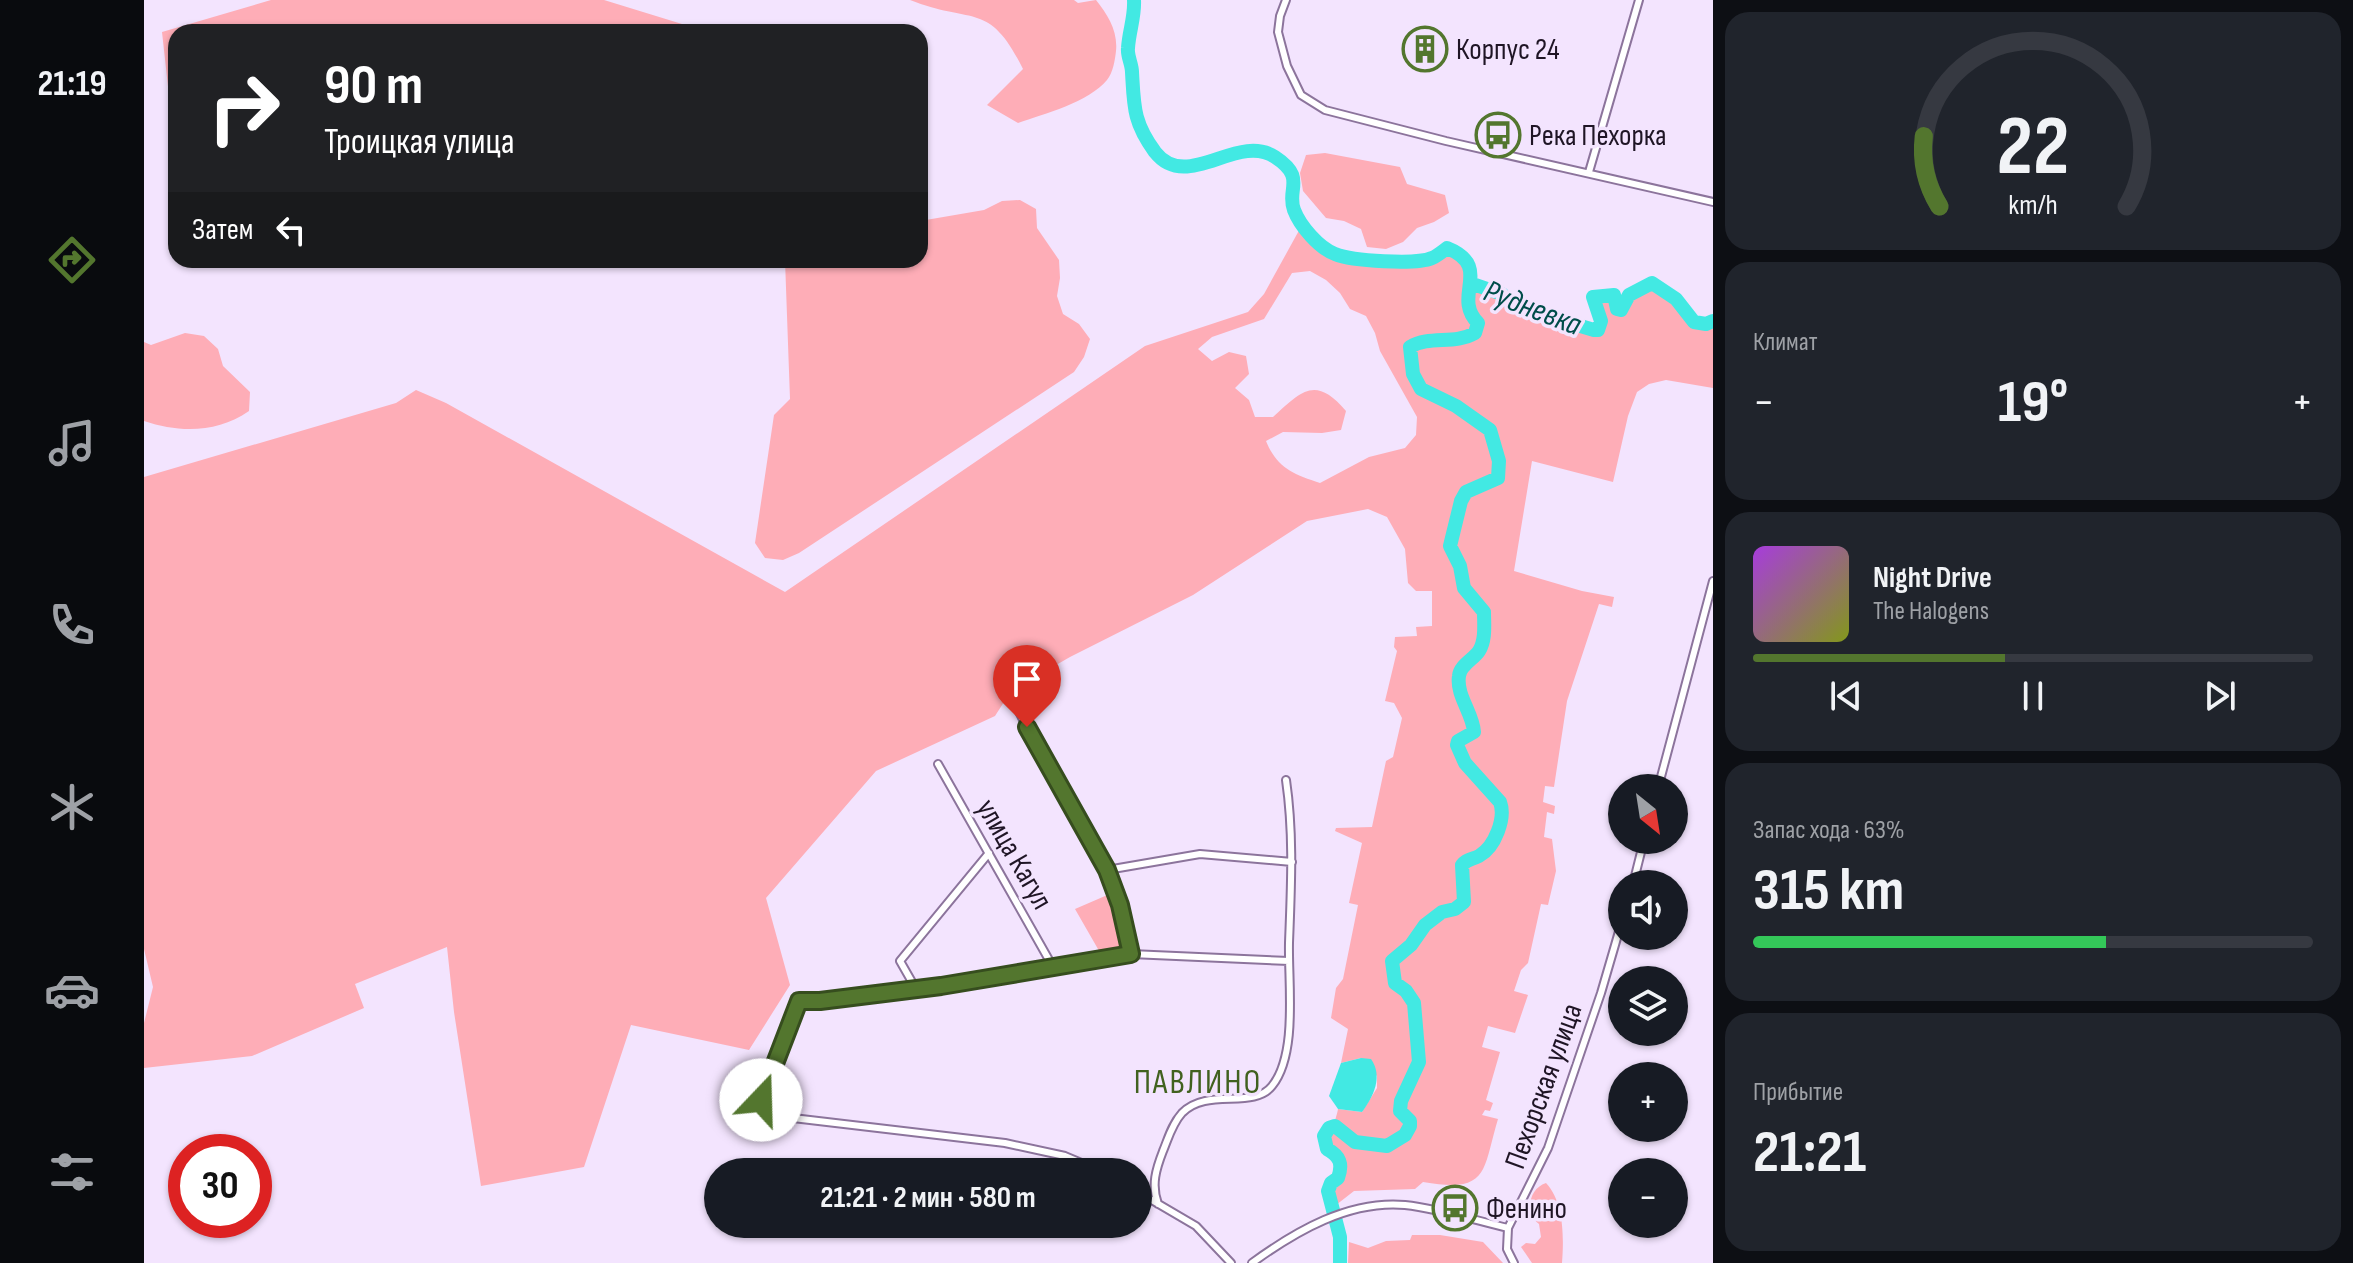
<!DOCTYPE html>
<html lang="ru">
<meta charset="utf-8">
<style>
:root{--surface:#171b24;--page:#20242c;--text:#f1f3f6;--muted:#9ea1a6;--line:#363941;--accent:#53762e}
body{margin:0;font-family:"Sofia Sans Condensed",sans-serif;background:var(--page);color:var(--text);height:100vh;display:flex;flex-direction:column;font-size:30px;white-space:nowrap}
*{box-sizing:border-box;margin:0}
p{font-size:26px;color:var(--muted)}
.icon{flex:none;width:44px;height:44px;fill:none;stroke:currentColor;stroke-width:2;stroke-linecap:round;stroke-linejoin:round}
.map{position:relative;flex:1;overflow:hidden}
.side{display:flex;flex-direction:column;gap:12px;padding:12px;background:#0d0f14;width:640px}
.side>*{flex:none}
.guide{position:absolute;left:24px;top:24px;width:760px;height:244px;border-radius:24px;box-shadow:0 2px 6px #0004;background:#202124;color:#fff;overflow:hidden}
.needle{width:52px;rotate:150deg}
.controls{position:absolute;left:1464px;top:774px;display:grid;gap:16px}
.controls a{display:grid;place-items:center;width:80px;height:80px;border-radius:50%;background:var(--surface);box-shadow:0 2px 6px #0004;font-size:40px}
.speed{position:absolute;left:24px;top:1134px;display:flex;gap:16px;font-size:40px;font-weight:700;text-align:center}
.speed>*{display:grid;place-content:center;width:104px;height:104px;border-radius:50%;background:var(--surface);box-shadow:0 2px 6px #0004;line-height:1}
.speed .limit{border:12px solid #d22;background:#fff;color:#111}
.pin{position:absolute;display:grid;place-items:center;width:68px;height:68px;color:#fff;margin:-82px -34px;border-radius:50% 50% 50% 0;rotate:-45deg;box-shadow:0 0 8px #0007}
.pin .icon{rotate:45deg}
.me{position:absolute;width:88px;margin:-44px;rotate:21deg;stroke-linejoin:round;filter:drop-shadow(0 0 6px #0008)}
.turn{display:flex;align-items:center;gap:28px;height:168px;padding:0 24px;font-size:36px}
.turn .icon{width:104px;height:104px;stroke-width:2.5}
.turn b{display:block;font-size:56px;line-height:68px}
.then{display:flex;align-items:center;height:76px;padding:0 24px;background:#0003;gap:16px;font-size:30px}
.big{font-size:60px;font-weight:700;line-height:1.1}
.side .widget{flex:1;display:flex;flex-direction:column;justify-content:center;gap:12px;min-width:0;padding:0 28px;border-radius:24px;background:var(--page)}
.side .dial{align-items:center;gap:0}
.dial svg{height:208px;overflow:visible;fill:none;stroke:var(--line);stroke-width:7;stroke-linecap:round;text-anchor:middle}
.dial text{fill:var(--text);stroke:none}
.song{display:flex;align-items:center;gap:24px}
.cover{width:96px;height:96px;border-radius:12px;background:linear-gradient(135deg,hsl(280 70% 55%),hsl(70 70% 35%))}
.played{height:8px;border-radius:4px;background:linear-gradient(90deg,var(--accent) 45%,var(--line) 45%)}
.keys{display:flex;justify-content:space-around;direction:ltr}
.heat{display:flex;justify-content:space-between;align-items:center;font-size:44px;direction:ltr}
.charge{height:12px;border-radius:6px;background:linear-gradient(90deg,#34c759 63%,var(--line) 0)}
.trip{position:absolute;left:560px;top:1158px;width:448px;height:80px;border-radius:40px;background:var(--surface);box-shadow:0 2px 6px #0004;font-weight:700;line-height:80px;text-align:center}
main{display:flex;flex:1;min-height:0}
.tabs{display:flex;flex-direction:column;width:144px;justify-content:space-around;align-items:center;background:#090b0e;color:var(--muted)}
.tabs .icon{width:56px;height:56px}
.tabs .active{color:var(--accent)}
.tabs b{font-size:36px;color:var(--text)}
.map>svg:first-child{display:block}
.green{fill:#feadb7;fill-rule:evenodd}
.water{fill:#42e9e3}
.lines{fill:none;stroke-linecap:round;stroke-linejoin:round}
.river{stroke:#42e9e3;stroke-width:14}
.minor-casing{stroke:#8c749c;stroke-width:10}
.minor{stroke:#fff;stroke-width:6}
.route-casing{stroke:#364d1e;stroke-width:20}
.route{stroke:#53762e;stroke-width:14}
.labels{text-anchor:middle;stroke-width:7;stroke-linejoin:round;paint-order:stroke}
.poi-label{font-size:30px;fill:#1f1525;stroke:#f3e4fe;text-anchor:start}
.street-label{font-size:30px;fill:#1f1525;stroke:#f3e4fe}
.water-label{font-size:32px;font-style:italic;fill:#004d4a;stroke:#f3e4fe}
.quarter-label{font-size:34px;letter-spacing:2px;fill:#41611f;stroke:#f3e4fe}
</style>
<main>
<nav class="tabs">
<b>21:19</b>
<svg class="icon active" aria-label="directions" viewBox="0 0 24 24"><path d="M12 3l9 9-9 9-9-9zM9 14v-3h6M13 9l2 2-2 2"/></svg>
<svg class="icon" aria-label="music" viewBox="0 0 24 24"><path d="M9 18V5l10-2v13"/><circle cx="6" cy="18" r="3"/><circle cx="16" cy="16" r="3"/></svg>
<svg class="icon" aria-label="phone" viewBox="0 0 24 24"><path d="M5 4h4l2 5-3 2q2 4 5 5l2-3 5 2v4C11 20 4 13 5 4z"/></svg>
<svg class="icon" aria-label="climate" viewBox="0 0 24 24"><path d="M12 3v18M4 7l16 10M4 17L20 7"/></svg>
<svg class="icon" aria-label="car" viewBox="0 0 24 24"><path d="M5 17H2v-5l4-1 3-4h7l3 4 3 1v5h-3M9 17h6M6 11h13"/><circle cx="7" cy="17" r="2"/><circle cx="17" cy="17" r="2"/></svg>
<svg class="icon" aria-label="filters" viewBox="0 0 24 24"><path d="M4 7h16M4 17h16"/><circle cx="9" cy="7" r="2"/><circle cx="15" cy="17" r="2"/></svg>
</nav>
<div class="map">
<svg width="1569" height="1263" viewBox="0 0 1569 1263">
<rect width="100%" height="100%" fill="#f3e4fe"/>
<path class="green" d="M 127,0 L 460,0 L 564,32 L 32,32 L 32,159 L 18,32 Z
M 766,0 L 930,0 L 934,3 L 952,0 C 964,15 974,31 972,51 C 971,60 969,73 963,80 C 945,102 900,114 874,123 L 843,105 L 879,69 C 845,0 829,25 766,0 Z
M 1181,153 L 1256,167 L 1263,184 L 1301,195 L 1305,213 L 1290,222 L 1273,228 L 1259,242 L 1242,249 L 1223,247 L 1217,229 L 1200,221 L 1182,218 L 1159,191 L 1156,173 L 1162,155 Z
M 876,200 L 892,209 L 893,228 L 915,260 L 916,278 L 913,296 L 919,314 L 935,324 L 946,339 L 940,357 L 930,372 L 655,553 L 639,560 L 621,558 L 611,543 L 630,415 L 646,399 L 641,260 L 776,260 L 776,221 L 840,210 L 858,201 Z
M 1158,225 L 1191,254 L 1245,262 L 1272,262 L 1288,258 L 1303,248 L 1315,253 L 1325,262 L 1326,283 L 1358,294 L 1365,302 L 1376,308 L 1450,330 L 1454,330 L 1457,321 L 1449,297 L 1470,295 L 1473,309 L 1477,310 L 1485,295 L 1508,283 L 1532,299 L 1550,322 L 1562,324 L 1569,321 L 1569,388 L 1522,380 L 1505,384 L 1493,392 L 1484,416 L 1469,482 L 1388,461 L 1370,571 L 1438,591 L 1470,597 L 1468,607 L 1455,604 L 1423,701 L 1410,787 L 1401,786 L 1399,802 L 1411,806 L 1410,814 L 1403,812 L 1400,837 L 1408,839 L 1412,871 L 1404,905 L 1397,904 L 1384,963 L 1377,970 L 1370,991 L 1384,995 L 1371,1033 L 1344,1026 L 1338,1047 L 1356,1052 L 1342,1100 L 1349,1103 L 1346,1111 L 1341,1110 L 1338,1115 L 1354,1119 C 1338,1173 1345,1193 1279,1182 L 1271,1189 L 1210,1191 L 1192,1205 L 1190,1191 C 1198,1181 1200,1173 1200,1160 C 1196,1155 1187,1149 1185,1144 C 1184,1141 1193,1116 1194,1109 L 1218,1112 L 1233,1088 L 1233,1076 L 1217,1058 L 1197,1063 L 1204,1029 L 1187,1018 L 1192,988 L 1199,979 L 1214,905 L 1205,903 L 1218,843 L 1191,831 L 1192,828 L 1228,827 L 1242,761 L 1249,757 L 1258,718 L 1250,703 L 1241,701 L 1253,651 L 1250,647 L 1251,637 L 1273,636 L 1272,627 L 1288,626 L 1288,591 L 1272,591 L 1264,583 L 1261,549 L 1243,517 L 1224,509 L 1163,521 L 1049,595 L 926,657 L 867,691 L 851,716 L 732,771 L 622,898 L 646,985 L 605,1050 L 487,1025 L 440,1167 L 337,1186 L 310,1012 L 303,947 L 211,984 L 220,1008 L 108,1056 L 0,1068 L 0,1023 L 9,987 L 0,949 L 0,477 L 252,403 L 272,390 L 302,403 L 641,592 L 1001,346 L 1104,312 L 1120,294 ZM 1166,271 L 1182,280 L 1196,293 L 1206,309 L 1222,316 L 1231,333 L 1236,351 L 1273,417 L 1272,435 L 1261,448 L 1225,457 L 1176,483 C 1149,474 1133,468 1122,441 L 1139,432 L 1178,433 L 1197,430 L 1202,411 C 1171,375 1158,391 1129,417 L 1111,417 L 1105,400 L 1091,388 L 1105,374 L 1102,356 L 1085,352 L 1068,361 L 1054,349 L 1068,337 L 1120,319 L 1148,273 Z
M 41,333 L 60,336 L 74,349 L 79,366 L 106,392 L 105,411 C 73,433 36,433 0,421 L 0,342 L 7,345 Z
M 968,893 L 982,943 L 975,953 L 958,956 L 931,909 Z
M 1402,1183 C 1420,1202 1420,1237 1418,1263 L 1388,1263 L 1377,1247 L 1382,1243 L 1391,1244 L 1397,1237 L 1395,1224 C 1381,1213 1384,1189 1402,1183 Z
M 1268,1235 L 1296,1235 L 1339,1242 L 1359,1263 L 1204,1263 L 1205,1242 L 1224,1248 L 1242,1241 L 1266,1240 Z"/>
<path class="water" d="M 1217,1058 L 1227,1059 C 1239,1076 1230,1096 1218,1112 L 1194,1109 L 1185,1096 L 1197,1063 Z"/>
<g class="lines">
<path class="river" d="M 990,0 C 991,17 985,31 984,48 C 983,56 988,64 988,72 C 990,106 989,122 1011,152 C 1043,193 1093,132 1131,157 C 1163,178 1142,189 1150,210 C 1156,226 1175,248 1191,254 C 1208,261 1272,265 1288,258 C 1293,256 1299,251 1303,248 C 1350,267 1307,296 1334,323 L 1331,333 C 1310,345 1286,335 1266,347 L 1269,374 L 1277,389 L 1312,406 L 1346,430 L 1355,461 L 1354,478 L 1322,492 L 1317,501 L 1306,546 L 1316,566 L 1320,588 L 1340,612 C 1340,624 1342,640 1335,651 C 1330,659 1316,665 1315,676 C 1312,696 1329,713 1330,732 L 1314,741 L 1313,745 L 1321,763 L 1356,802 C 1362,818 1351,847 1335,856 C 1328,860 1324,858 1318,865 L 1320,902 L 1311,909 L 1298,912 L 1281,925 L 1267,945 L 1248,961 L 1251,983 L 1262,991 L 1270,1003 L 1275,1062 L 1257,1101 L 1256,1111 L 1266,1121 L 1266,1126 L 1261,1135 L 1243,1146 L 1211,1142 L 1191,1126 L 1185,1128 L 1180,1136 L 1183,1149 C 1196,1156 1199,1164 1194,1178 L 1187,1183 L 1184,1191 L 1196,1237 L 1196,1263
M 1326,283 L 1358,294 L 1365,302 L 1376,308 L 1450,330 L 1454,330 L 1457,321 L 1449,297 L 1470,295 L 1473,309 L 1477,310 L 1485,295 L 1508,283 L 1532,299 L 1550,322 L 1562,324 L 1569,321"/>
<g class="minor-casing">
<path id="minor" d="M 1142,0 L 1136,16 L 1134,32 L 1143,66 L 1157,95 L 1181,110 L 1302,141 L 1569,202
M 1445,172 L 1495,0
M 873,708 L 903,766 L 963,870 L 976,905 L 987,954
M 794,764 L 909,967
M 1514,788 L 1569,581
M 963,870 L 1056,854 L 1148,862
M 1489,884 L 1500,840
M 772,989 L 756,961 L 845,853
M 959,1172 L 921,1156 L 861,1143 L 632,1116 L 614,1108 L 655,1001 L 676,1001 L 797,986 L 987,954 L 1145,961
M 994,1192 L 1052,1226 L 1087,1263
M 1014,1204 C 1007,1185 1012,1169 1019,1151 C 1024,1139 1028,1124 1038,1113 C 1063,1087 1109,1110 1128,1086 C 1154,1054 1144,983 1145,943 C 1147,888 1150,835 1142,780
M 1108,1263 C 1152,1231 1205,1200 1261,1205 C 1296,1209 1330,1220 1364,1228
M 1370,1263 L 1363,1249 L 1364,1228 L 1404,1148 L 1457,993 L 1478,921"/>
</g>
<use href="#minor" class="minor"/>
</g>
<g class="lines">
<g class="route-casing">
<path id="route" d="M 617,1100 L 655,1001 L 676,1001 L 797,986 L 987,954 L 976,905 L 963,870 L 883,727"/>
</g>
<use href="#route" class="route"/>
</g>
<defs>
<g id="building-ring" transform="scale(2.3)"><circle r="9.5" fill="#f3e4fe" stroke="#53762e" stroke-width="1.5"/><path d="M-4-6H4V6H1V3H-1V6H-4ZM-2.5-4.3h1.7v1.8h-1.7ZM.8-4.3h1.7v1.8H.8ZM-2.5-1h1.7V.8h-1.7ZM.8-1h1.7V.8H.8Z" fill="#53762e"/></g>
<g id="bus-ring" transform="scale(2.3)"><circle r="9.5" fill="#f3e4fe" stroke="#53762e" stroke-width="1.5"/><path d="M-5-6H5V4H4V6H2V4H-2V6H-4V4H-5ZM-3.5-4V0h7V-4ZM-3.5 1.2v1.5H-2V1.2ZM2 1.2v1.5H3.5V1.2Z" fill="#53762e"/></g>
</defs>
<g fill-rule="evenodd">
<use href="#building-ring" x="1281" y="49"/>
<use href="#bus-ring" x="1354" y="135"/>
<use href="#bus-ring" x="1311" y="1208"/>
</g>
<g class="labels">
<g class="poi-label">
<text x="1312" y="59">Корпус 24</text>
<text x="1385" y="145">Река Пехорка</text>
<text x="1342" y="1218">Фенино</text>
</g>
<g class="street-label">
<text transform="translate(871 854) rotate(60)" y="10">улица Кагул</text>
<text transform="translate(1399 1086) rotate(-70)" y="10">Пехорская улица</text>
</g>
<g class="water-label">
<text transform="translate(1389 307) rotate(21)" y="11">Рудневка</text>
</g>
<g class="quarter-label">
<text x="1054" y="1093">ПАВЛИНО</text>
</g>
</g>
</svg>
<div class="controls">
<a><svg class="needle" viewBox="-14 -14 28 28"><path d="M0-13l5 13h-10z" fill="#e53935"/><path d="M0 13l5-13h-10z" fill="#9ea1a6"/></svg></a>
<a><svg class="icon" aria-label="sound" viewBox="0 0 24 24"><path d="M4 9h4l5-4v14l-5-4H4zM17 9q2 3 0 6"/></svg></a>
<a><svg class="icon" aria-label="layers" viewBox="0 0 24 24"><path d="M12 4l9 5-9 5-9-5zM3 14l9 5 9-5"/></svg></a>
<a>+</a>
<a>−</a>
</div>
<div class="speed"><div class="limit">30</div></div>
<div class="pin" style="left:883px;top:727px;background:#d93025"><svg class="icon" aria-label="arrive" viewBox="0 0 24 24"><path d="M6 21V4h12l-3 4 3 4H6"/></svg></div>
<svg class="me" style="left:617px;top:1100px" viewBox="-20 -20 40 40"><circle r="19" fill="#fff"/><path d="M0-13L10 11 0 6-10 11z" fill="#53762e"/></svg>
<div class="trip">21:21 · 2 мин · 580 m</div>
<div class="guide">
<div class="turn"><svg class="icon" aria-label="right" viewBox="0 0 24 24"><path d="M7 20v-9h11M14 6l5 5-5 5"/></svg><div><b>90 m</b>Троицкая улица</div></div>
<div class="then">Затем<svg class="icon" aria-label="left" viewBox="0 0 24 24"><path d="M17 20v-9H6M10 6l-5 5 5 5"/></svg></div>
</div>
</div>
<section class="side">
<div class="widget dial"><svg viewBox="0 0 100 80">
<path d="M14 69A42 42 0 1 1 86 69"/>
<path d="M14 69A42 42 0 0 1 8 42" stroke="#53762e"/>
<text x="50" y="56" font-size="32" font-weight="700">22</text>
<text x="50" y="72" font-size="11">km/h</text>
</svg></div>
<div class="widget"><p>Климат</p>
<div class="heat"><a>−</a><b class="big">19°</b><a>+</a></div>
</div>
<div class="widget">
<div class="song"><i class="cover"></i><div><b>Night Drive</b><p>The Halogens</p></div></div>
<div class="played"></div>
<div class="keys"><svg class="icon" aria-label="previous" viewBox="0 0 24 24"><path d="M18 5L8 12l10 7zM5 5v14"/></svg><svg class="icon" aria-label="pause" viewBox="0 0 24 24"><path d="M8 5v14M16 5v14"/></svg><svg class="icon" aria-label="next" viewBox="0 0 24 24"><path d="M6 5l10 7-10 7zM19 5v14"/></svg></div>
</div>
<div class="widget"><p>Запас хода · 63%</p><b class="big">315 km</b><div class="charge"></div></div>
<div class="widget"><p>Прибытие</p><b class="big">21:21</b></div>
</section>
</main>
